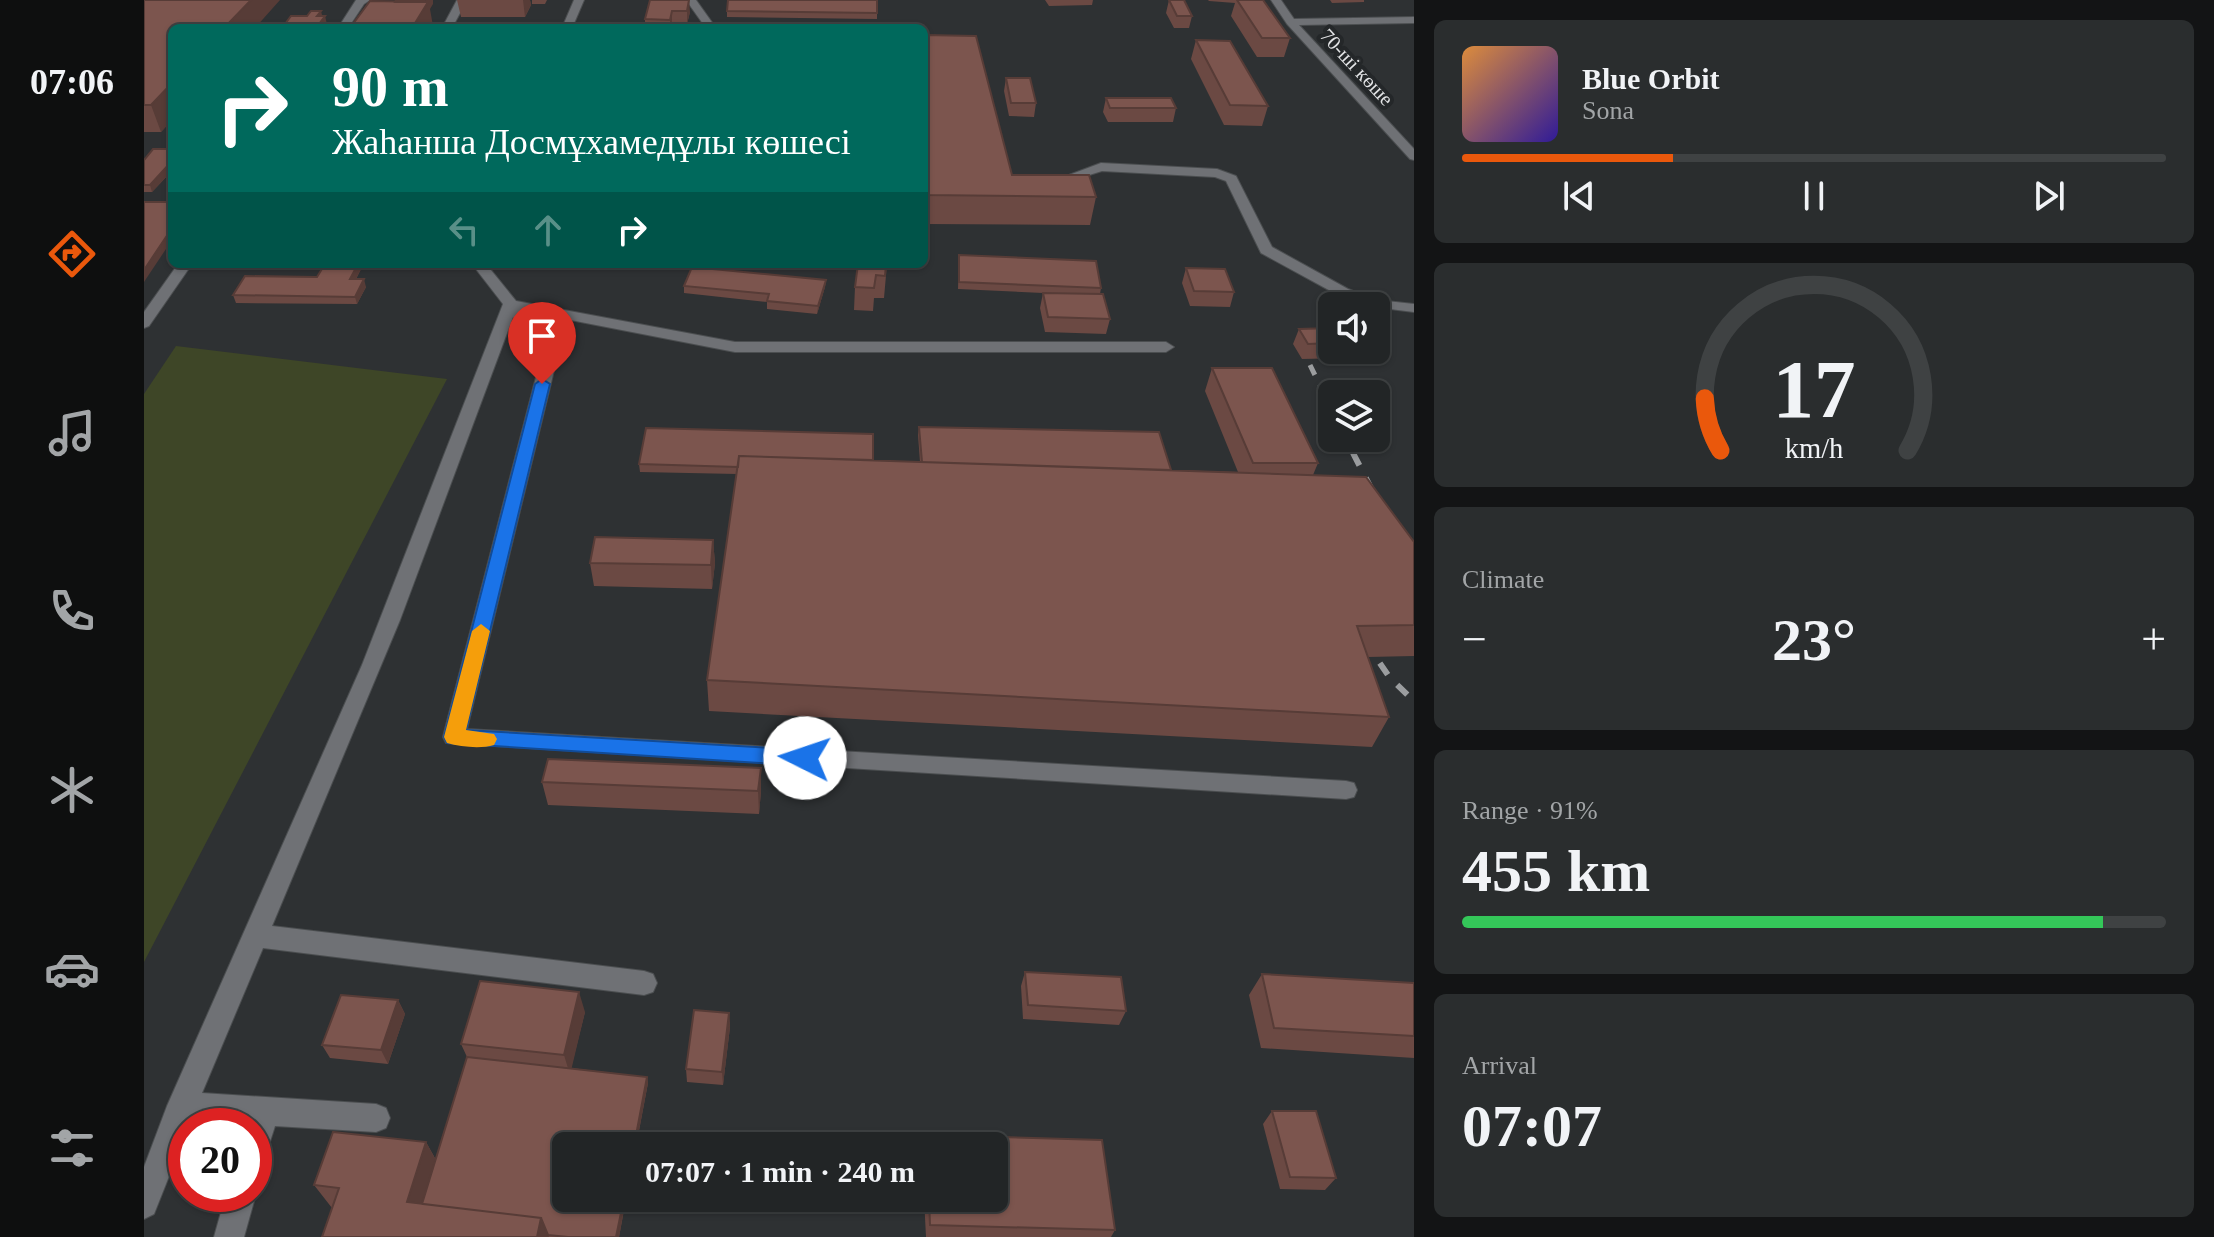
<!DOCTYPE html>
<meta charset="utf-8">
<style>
:root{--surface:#222526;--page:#2a2d2e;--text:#f1f3f6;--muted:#a2a5a7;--line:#3f4243;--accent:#ea580c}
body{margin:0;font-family:"Times New Roman",serif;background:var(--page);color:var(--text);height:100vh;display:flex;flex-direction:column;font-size:30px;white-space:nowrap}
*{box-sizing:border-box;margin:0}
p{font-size:26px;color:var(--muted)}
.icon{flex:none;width:44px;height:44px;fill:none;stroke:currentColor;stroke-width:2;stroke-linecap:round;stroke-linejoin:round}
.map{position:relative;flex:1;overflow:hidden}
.panel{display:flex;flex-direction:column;gap:20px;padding:20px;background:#131415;width:800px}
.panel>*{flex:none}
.hud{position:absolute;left:24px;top:24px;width:760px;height:244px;border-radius:12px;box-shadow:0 2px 6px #0004,0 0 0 2px var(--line);background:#00695c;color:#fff;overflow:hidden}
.fabs{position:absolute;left:1174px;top:292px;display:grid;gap:16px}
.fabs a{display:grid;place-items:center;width:72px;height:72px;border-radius:12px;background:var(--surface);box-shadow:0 2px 6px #0004,0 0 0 2px var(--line);font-size:40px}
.speed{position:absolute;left:24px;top:1108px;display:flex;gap:16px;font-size:40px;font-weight:700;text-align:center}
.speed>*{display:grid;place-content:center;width:104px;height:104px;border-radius:50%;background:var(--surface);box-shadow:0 2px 6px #0004,0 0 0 2px var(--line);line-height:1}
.speed .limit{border:12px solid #d22;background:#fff;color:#111}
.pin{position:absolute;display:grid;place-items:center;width:68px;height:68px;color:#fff;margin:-82px -34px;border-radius:50% 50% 50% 0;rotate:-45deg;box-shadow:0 0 8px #0007}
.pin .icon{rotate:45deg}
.me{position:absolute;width:88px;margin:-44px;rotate:274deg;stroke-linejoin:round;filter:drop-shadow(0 0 6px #0008)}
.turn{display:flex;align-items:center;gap:28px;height:168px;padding:0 32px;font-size:36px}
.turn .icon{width:104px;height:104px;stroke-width:2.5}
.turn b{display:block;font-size:56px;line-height:68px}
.lanes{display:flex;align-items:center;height:76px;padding:0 32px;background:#0003;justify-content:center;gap:40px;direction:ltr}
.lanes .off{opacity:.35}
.big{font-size:60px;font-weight:700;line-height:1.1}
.panel .tile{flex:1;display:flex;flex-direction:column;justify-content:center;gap:12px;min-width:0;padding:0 28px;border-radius:12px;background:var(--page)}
.panel .dial{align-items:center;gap:0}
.dial svg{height:208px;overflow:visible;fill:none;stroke:var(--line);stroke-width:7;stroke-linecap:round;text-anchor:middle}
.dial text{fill:var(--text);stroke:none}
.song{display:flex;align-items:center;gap:24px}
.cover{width:96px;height:96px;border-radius:12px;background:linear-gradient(135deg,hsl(30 70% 55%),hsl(250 70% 35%))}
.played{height:8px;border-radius:4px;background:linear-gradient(90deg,var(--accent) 30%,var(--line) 30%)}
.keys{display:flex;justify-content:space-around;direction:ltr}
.heat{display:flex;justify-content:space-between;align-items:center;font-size:44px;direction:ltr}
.charge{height:12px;border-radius:6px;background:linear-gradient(90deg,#34c759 91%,var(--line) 0)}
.trip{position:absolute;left:408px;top:1132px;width:456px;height:80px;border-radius:12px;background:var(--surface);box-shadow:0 2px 6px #0004,0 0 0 2px var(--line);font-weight:700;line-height:80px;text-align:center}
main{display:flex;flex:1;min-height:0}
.tabs{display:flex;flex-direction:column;width:144px;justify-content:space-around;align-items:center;background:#0e0f0f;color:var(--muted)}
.tabs .icon{width:56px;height:56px}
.tabs .on{color:var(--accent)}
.tabs b{font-size:36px;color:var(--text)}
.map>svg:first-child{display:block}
.green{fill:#3e4627}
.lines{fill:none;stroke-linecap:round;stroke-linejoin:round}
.minor-casing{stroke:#4b4e50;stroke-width:2}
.minor{fill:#6f7175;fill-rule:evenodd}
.rail-far1{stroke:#9b9d9f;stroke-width:5;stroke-dasharray:11 11;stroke-linecap:butt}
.rail{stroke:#9b9d9f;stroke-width:6;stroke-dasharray:14 14;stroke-linecap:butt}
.wall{fill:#6b4943}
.shaded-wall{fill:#573c37}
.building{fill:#7c554e;stroke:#573c37;stroke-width:2}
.route{fill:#1a73e8;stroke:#114b97;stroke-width:2}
.slow{fill:#f59e0b}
.labels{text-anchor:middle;stroke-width:8;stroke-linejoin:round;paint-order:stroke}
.far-street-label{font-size:20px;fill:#e3e4e6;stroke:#242729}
</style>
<main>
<nav class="tabs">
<b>07:06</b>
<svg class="icon on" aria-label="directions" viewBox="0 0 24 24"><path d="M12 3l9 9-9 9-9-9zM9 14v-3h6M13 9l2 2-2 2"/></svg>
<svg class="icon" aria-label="music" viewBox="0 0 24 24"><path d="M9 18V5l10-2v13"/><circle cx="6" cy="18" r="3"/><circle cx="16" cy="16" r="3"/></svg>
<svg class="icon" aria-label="phone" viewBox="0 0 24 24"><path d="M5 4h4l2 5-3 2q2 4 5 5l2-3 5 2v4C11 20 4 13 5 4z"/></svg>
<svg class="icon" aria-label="climate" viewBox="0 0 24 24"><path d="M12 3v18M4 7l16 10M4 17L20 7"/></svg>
<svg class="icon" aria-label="car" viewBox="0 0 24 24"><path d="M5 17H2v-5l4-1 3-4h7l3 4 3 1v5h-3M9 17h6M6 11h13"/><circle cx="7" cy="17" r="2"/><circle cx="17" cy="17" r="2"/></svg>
<svg class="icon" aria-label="filters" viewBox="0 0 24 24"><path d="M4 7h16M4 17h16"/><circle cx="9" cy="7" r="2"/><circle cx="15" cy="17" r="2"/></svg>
</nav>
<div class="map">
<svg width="1270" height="1237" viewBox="0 0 1270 1237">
<rect width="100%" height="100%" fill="#2e3133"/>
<path class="green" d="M 32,346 L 303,379 L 0,962 L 0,394 Z"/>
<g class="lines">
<g class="minor-casing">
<path id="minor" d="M 212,0 L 226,0 L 220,4 L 204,28 L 194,28 Z
M 313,0 L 323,0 L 308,28 L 298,28 Z
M 430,0 L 440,0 L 428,28 L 418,28 Z
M 542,0 L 552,0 L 572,28 L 562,28 Z
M 1127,0 L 1137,0 L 1150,19 L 1270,17 L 1270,23 L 1155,25 L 1270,149 L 1270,160 L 1266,159 L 1143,24 Z
M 957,163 L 1073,169 L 1092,176 L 1128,247 L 1204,289 L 1233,300 L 1270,304 L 1270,312 L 1222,306 L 1194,295 L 1117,253 L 1082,181 L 1071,177 L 958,171 L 923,182 L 917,178 Z
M 34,264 L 48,264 L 5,326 L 0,328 L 0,312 Z
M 328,264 L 342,264 L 372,301 L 591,342 L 1022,342 L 1030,347 L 1022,352 L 591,352 L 380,311 L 414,354 L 323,729 L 1202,781 L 1210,783 L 1213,790 L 1210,797 L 1202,799 L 302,743 L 299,737 L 398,354 L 369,317 L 256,620 L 128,926 L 500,971 L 509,974 L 513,983 L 509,992 L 500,995 L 119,948 L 58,1093 L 232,1104 L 242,1108 L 246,1118 L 242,1128 L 232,1132 L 131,1126 L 120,1160 L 110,1164 L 110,1126 L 47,1121 L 10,1214 L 0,1219 L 0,1167 L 23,1106 L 218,665 L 359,304 Z
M 110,1190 L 112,1194 L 100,1237 L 70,1237 L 82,1194 L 110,1194 Z"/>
</g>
<use href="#minor" class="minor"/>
<path class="rail-far1" d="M 1166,365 L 1188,410
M 1202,438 L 1210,455"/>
<path class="rail" d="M 1209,453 L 1231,496
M 1220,640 L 1246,678 L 1270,701"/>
</g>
<path class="wall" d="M 0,0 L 28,28 L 28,120 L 17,132 L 0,132 Z
M 313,0 L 386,0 L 387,5 L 381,17 L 317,17 Z
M 388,0 L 403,0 L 401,4 L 388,4 Z
M 506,0 L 546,12 L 543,24 L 528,24 L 527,28 L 501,28 L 501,19 Z
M 733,0 L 733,19 L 583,17 L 583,11 Z
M 901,0 L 949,0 L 948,5 L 905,6 Z
M 1025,0 L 1048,16 L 1045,28 L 1030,28 L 1022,13 Z
M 1064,0 L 1119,0 L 1146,38 L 1140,57 L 1113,57 L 1087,16 L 1091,3 L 1065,1 Z
M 1186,0 L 1220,0 L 1220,2 L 1188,3 Z
M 780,35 L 868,175 L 952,197 L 946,225 L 780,224 Z
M 1052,40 L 1124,106 L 1118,126 L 1080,125 L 1047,59 Z
M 862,78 L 892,103 L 890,117 L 865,116 L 860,91 Z
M 962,98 L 1032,108 L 1029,122 L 964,122 L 959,112 Z
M 28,149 L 28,181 L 25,174 L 8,192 L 0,192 L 0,160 Z
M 815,255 L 957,288 L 956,294 L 966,319 L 962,334 L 901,332 L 896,308 L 899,293 L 814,289 Z
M 144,264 L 234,264 L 232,269 L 217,269 L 212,279 L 222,287 L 213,304 L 92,303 L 89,295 L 173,277 L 177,270 L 146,270 Z
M 743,264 L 740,298 L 730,298 L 729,311 L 710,310 L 711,287 Z
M 1042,268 L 1090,292 L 1086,307 L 1046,306 L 1038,283 Z
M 682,280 L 681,287 L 673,314 L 623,309 L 623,302 L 540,293 L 540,286 Z
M 1188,328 L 1188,350 L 1204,350 L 1201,358 L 1158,359 L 1149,344 L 1155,329 Z
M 1068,368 L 1174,463 L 1169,475 L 1270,542 L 1270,656 L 1224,657 L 1245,717 L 1228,747 L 565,711 L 563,680 L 593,474 L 496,472 L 495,464 L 729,460 L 776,462 L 774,435 L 775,427 L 1027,470 L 1094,472 L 1061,391 Z
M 569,540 L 571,563 L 568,589 L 450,586 L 446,563 Z
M 617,768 L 617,791 L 615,814 L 404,805 L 398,782 Z
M 881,972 L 982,1011 L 975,1025 L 879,1019 L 877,986 Z
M 1118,974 L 1270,983 L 1270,1058 L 1117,1048 L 1105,995 Z
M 254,1000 L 261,1014 L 244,1064 L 186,1058 L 178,1045 Z
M 441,1012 L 427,1068 L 503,1077 L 504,1083 L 475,1237 L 178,1237 L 188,1208 L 170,1185 L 282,1142 L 292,1160 L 323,1057 L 317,1044 Z
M 585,1013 L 586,1027 L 579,1085 L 543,1082 L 542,1069 Z
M 1128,1111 L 1192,1178 L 1181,1190 L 1136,1189 L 1119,1124 Z
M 782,1135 L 958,1140 L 971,1230 L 967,1237 L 782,1237 L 780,1198 L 850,1198 L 850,1146 L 779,1146 Z"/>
<path class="shaded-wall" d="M 107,0 L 136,0 L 111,28 L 80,28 Z
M 282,0 L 289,0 L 289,4 L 286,9 L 289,26 L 288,28 L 268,28 Z
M 379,0 L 386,0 L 387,5 L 381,17 Z
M 545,0 L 546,12 L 543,24 L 543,11 Z
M 177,11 L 179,19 L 181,16 L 184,28 L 172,28 L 173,16 Z
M 528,11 L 528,24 L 527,28 L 526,28 L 526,20 Z
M 28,83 L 28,120 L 17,132 L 7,105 Z
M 28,161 L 28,170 L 24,170 L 25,174 L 8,192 L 6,185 Z
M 28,228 L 28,240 L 0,282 L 0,270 Z
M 214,264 L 216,264 L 217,269 L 208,287 L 206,279 Z
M 220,279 L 222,287 L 213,304 L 211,297 Z
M 682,280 L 681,287 L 673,314 L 674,306 Z
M 569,540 L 571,563 L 568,589 L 567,565 Z
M 617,768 L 617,791 L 615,814 L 614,791 Z
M 435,992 L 441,1012 L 426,1075 L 420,1055 Z
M 254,1000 L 261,1014 L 244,1064 L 237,1050 Z
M 585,1013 L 586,1027 L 579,1085 L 578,1072 Z
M 503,1077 L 504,1083 L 492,1146 L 490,1146 Z
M 282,1142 L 295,1166 L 279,1220 L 263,1202 Z
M 480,1198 L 482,1198 L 475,1237 L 472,1237 Z
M 397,1218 L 405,1237 L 393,1237 Z"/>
<path class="building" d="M 0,0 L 107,0 L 80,28 L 28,28 L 28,83 L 7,105 L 0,105 Z
M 252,0 L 281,0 L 280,2 L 251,2 Z
M 506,0 L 545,0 L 543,11 L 528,11 L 526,20 L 501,19 Z
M 584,0 L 733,0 L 733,13 L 583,11 Z
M 1025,0 L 1040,0 L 1048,16 L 1033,16 Z
M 1093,0 L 1119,0 L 1146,38 L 1118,38 Z
M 226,1 L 284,2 L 268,28 L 206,28 Z
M 167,11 L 177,11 L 173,16 L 181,16 L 172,28 L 138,28 L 147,16 L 163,16 Z
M 780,35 L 832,36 L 868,175 L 945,175 L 952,197 L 780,195 Z
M 1052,40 L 1086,41 L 1124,106 L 1086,105 Z
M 862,78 L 886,78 L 892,103 L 867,103 Z
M 962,98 L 1027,98 L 1032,108 L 966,108 Z
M 9,149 L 28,149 L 28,161 L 6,185 L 0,185 L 0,160 Z
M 0,202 L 28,202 L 28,228 L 0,270 Z
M 815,255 L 952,261 L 957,288 L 815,282 Z
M 181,264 L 214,264 L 206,279 L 220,279 L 211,297 L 89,295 L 101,276 L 173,277 Z
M 714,264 L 742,264 L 741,276 L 732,275 L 730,288 L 711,287 Z
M 548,267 L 682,280 L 674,306 L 623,301 L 625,294 L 540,286 Z
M 1042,268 L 1081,269 L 1090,292 L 1050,291 Z
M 899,293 L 959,294 L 966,319 L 904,317 Z
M 1188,328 L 1188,343 L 1164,344 L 1155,329 Z
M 1068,368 L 1128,368 L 1174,463 L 1109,463 Z
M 775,427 L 1015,432 L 1027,470 L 778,462 Z
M 502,428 L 729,434 L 729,460 L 595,456 L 594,467 L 495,464 Z
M 595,456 L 1222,477 L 1270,542 L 1270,625 L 1213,626 L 1245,717 L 563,680 Z
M 451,537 L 569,540 L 567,565 L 446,563 Z
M 404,759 L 617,768 L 614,791 L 398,782 Z
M 881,972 L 977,977 L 982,1011 L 884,1005 Z
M 1118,974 L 1270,983 L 1270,1036 L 1130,1028 Z
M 336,981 L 435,992 L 420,1055 L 317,1044 Z
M 197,995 L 254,1000 L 237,1050 L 178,1045 Z
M 550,1010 L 585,1013 L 578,1072 L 542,1069 Z
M 323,1057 L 503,1077 L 490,1146 L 422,1146 L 422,1198 L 480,1198 L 472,1237 L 424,1237 L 404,1235 L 397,1218 L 278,1204 Z
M 1128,1111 L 1172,1111 L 1192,1178 L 1146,1177 Z
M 189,1132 L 282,1142 L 263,1202 L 397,1218 L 393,1237 L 178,1237 L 195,1188 L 170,1185 Z
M 782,1135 L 958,1140 L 971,1230 L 786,1225 L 785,1198 L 850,1198 L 850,1146 L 782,1146 Z"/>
<path class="route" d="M 398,379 L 406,384 L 322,730 L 661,750 L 668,752 L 671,758 L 668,764 L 661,766 L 303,743 L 300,737 L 391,384 Z"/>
<path class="slow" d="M 337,624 L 346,631 L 322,730 L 350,734 L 353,739 L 350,745 C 337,749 317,747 303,743 L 300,737 L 328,631 Z"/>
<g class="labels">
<g class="far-street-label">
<text transform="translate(1213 67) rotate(47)" y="7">70-ші көше</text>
</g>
</g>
</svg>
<div class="fabs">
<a><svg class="icon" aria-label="sound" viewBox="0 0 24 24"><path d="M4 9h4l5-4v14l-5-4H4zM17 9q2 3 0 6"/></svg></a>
<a><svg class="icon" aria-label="layers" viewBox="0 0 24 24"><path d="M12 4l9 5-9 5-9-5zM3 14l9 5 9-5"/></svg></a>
</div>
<div class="speed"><div class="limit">20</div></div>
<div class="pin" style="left:398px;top:384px;background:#d93025"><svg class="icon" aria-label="arrive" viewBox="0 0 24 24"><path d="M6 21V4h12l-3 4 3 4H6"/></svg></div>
<svg class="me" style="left:661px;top:758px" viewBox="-20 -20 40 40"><circle r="19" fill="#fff"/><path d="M0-13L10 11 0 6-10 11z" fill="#1a73e8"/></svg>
<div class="trip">07:07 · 1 min · 240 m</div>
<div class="hud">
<div class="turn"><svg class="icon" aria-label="right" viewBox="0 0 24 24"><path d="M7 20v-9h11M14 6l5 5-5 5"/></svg><div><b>90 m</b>Жаһанша Досмұхамедұлы көшесі</div></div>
<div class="lanes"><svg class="icon off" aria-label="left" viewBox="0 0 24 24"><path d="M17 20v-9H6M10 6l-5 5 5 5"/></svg><svg class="icon off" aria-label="ahead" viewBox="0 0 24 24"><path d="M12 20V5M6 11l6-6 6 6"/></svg><svg class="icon" aria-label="right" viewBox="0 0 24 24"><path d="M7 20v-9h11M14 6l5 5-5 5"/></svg></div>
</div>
</div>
<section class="panel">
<div class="tile">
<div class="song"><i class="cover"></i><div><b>Blue Orbit</b><p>Sona</p></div></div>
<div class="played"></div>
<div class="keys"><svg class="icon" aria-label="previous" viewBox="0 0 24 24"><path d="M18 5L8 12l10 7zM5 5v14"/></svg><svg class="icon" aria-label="pause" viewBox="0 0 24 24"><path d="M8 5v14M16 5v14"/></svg><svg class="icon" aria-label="next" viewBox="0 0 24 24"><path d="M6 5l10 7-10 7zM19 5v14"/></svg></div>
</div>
<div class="tile dial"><svg viewBox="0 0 100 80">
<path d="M14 69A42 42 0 1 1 86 69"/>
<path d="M14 69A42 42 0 0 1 8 49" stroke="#ea580c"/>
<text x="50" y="56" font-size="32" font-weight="700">17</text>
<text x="50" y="72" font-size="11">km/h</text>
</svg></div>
<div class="tile"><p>Climate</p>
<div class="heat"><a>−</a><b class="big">23°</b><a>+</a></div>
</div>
<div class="tile"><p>Range · 91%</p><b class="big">455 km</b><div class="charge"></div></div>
<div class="tile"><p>Arrival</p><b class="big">07:07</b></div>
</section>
</main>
